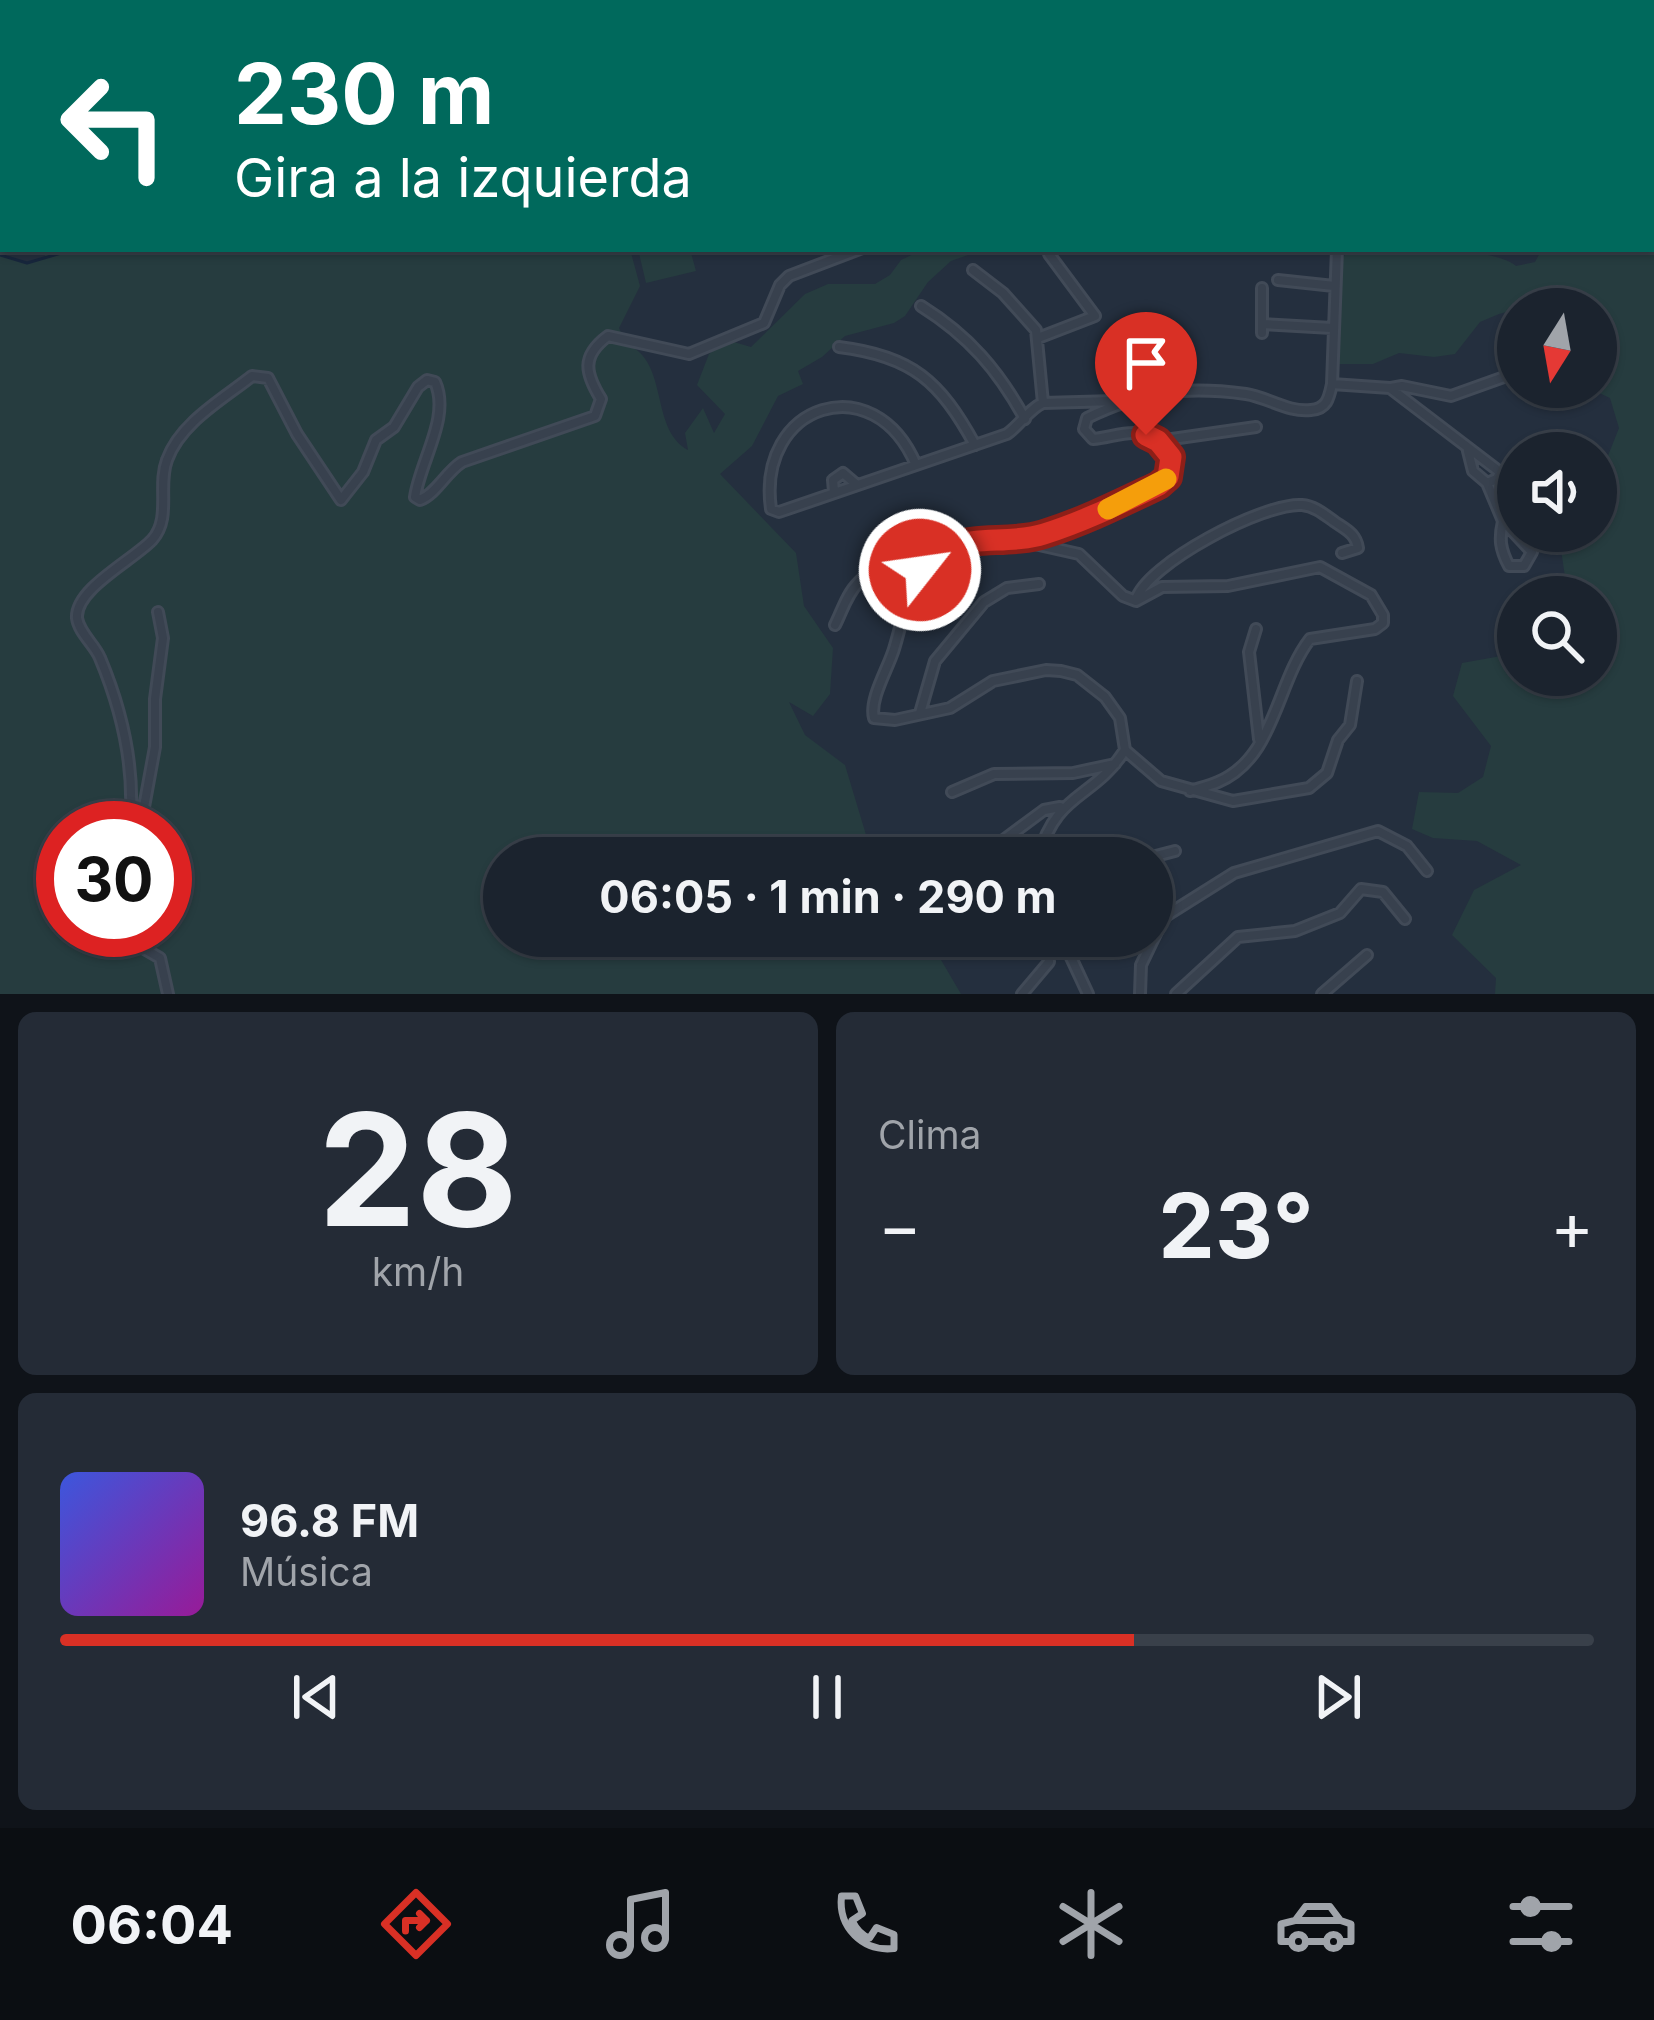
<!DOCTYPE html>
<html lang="es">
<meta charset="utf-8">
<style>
:root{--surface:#1b232e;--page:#242b36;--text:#f1f3f6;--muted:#a0a4aa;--line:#39404a;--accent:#d93025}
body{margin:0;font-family:Inter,sans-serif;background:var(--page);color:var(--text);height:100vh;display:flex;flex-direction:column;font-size:45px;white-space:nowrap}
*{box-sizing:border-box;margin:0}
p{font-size:39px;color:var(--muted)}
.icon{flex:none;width:66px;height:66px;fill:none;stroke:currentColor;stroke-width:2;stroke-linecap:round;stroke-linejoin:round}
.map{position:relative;height:994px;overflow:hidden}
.sheet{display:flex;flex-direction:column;gap:18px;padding:18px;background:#0f1319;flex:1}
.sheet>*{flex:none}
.banner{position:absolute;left:0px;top:0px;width:1656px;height:252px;box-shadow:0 3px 9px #0004,0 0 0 3px var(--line);background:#00695c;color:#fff;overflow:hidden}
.needle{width:78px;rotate:191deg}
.buttons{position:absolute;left:1497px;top:288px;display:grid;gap:24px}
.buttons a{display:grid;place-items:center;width:120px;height:120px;border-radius:50%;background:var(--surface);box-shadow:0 3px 9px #0004,0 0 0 3px var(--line);font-size:60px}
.speed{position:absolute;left:36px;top:801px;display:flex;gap:24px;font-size:60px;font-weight:700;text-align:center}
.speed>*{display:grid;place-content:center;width:156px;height:156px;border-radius:50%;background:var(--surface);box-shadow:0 3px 9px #0004,0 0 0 3px var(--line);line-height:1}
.speed .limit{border:18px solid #d22;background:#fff;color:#111}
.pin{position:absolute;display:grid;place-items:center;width:102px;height:102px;color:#fff;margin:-123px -51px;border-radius:50% 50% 50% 0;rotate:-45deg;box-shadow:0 0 12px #0007}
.pin .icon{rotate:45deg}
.me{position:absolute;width:132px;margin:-66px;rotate:60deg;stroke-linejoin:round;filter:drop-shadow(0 0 9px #0008)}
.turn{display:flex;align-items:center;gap:42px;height:252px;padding:0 36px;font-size:54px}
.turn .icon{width:156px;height:156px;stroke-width:2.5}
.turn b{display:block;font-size:84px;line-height:102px}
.big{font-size:90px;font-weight:700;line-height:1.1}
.sheet .card{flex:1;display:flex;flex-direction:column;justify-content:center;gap:18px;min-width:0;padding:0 42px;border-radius:18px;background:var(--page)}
.sheet .dial{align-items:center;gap:0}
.dial b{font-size:156px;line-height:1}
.song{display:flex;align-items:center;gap:36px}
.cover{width:144px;height:144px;border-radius:18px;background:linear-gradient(135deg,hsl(230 70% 55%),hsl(300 70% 35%))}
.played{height:12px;border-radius:6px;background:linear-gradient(90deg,var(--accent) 70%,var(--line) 70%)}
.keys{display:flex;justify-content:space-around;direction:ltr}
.heat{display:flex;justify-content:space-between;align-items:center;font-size:66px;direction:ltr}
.sheet .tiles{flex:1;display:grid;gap:18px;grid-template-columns:1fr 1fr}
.card:last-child{grid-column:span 2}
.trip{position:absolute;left:483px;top:837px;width:690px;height:120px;border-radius:60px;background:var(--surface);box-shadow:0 3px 9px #0004,0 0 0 3px var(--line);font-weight:700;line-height:120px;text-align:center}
.menu{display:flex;height:192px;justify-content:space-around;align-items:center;background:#0b0e12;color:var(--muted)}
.menu .icon{width:84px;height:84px}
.menu .selected{color:var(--accent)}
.menu b{font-size:54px;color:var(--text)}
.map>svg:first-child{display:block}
.green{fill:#263c3f;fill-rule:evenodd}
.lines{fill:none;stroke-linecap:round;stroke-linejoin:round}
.stream{stroke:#17263c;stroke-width:3}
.minor-casing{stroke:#414a57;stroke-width:14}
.tertiary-casing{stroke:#414a57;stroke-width:15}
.secondary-casing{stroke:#414a57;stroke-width:16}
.trunk-casing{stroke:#434c59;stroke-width:20}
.minor{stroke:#38414e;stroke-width:8}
.tertiary{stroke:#38414e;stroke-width:9}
.secondary{stroke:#465061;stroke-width:10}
.trunk{stroke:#656462;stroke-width:14}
.trunk-bridge-casing{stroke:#434c59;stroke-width:20;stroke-linecap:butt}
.trunk-bridge{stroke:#656462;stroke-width:14}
.route-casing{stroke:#8d1f18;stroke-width:30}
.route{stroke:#d93025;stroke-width:21}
.slow{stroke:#f59e0b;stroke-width:21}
</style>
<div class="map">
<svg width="1654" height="994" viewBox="0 0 1654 994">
<rect width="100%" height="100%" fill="#242f3e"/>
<path class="green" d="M 1654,157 L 1654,994 L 1495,994 L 1496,978 L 1452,935 L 1474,890 L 1521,865 L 1477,841 L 1433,838 L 1412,829 L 1419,792 L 1458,793 L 1483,777 L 1491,746 L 1453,696 L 1462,663 L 1518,653 L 1518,675 L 1596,675 L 1596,597 L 1568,597 L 1560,543 L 1569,531 L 1596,531 L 1596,486 L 1619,428 L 1610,398 L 1586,387 L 1596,387 L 1596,309 L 1518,309 L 1499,314 L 1480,322 L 1455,354 L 1434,357 L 1399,353 L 1373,364 L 1339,364 L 1342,258 L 1351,249 C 1386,249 1493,245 1516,266 L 1535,262 L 1542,249 L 1653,249 Z
M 45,249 L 630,249 L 640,286 L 619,328 L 626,344 C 670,361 649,429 688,450 L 685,433 L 703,408 L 714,433 L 725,414 L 697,385 L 709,354 L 727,340 L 751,347 L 805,294 L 828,284 L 875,284 L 890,275 L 901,260 L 924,249 L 985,249 L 951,261 L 928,282 L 905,316 L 894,323 L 845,336 L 822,357 L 798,371 L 803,384 L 778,396 L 752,446 L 720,474 L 796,553 L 804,606 L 833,648 L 830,694 L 813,716 L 789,702 L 805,735 L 845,765 L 873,858 L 504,858 L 504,936 L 927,936 L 961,994 L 0,994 L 0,255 L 27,263 L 45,258 ZM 63,828 L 165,828 L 165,930 L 63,930 Z
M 638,249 L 690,249 L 696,271 L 646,283 Z"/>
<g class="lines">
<path class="stream" d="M 1259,0 L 1260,3
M 619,3 L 621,0
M 1653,45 L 1654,45
M 0,255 L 27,263 L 75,249"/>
<g class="minor-casing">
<path id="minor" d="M 748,0 L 749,3
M 973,270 L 1003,293 L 1036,330 L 1043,403
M 1278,280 L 1334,286
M 1262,288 L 1262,333
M 921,306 C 969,336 998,370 1025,419
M 1262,324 L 1332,328
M 1038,338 L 1095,316 L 1049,254
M 839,347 C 912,356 940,381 975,445
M 1332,384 L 1390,388 L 1500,472 L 1497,479 L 1487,483 L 1503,521 L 1532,552 L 1524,566 L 1509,566 C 1500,549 1499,539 1503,521
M 1391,388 L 1402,386 L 1451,396 L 1518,372
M 1158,441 L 1256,427
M 1468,451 L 1473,471 L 1487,483
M 916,465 C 874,365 756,404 771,509 L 779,512 L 1007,434 C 1020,425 1030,408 1043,403 L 1115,401
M 834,492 L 833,480 L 843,473 L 857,485
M 1021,541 L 1079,554 L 1123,596 L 1136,601 L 1162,587 L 1228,586 L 1320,567 L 1371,595 L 1383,615 L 1383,623 L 1375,629 L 1310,639 C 1276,683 1275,758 1218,782 C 1209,786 1199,788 1190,791
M 1136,600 C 1146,564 1265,502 1302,505 C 1315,506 1325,515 1335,522 C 1347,530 1356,534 1358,548 L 1342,553
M 158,612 L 163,638 L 155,699 L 155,747 L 142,818 L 138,820 L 131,811 C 133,757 121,708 100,658 C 95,645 79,633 77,618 C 75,589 133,560 152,540 C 172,518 157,486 167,460 C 180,423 223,399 252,376 L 268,378 L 297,434 L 341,500 L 363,472 L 376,440 L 394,427 L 418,387 L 427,380 L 435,382 C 451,417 420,461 415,497 L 420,500 C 436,494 446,472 462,462 L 595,416 L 601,399 C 585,373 581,356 608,336 L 689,354 L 764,323 L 780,285 L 789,276 L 860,249
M 835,625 C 842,611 847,594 858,583 C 874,565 912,544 936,550
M 1256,629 L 1249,652 L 1259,739
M 920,713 L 935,661 L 984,602 L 1007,588 L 1039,584
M 1125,750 L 1161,781 L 1233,801 L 1309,788 L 1327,773 L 1338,740 L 1350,725 L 1357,681
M 952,792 L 994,774 L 1073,773 L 1115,764
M 990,850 L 1044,810 L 1060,807
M 1038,858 C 1057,790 1092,801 1125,750 L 1120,718 L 1105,697 L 1077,675 L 1061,671 L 1046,670 L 993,681 L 950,708 L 895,720 L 874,718 C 869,699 888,669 894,649 C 903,621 909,576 932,555 C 956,533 992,544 1021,540 C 1069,533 1116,505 1159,485 C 1184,463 1163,433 1133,433 C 1120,433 1106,438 1093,439 L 1084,429 L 1087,418 C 1142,391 1185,386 1246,394 C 1267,397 1289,413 1311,410 C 1327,409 1329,398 1332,384 L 1337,249
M 1148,858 L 1175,851
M 125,930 L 134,943 L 160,958 L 168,994
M 1061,936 L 1088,994
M 1022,994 L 1049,962 L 1047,936
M 1140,994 L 1141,965 L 1164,917 L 1234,873 L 1378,831 L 1407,846 L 1427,871
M 1176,994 L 1238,937 L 1295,931 L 1340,913 L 1361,889 L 1383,892 L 1405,919
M 1322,994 L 1367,955"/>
</g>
<g class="tertiary-casing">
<path id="tertiary" d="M 1230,0 L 1231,3"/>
</g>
<g class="secondary-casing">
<path id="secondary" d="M 477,0 L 478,3"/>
</g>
<g class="trunk-casing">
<path id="trunk" d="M 488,0 L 503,3
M 561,0 L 568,3
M 1047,0 L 1055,3
M 1073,0 L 1081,3
M 332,3 L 341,0
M 356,3 L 368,0
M 836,3 L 859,0
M 913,3 L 934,0
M 1653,130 L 1654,130
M 1653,140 L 1654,140
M 0,158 L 3,157"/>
</g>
<use href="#minor" class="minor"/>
<use href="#tertiary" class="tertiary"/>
<use href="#secondary" class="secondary"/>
<use href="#trunk" class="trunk"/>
<g class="trunk-bridge-casing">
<path id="trunk-bridge" d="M 525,0 L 537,3"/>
</g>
<use href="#trunk-bridge" class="trunk-bridge"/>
</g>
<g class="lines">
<g class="route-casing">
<path id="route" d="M 920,570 C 950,527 1000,548 1044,534 C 1083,522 1121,503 1159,485 L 1168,477 L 1171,457 L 1158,441 L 1146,435"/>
</g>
<use href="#route" class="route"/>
<path class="slow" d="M 1108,509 L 1166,479"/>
</g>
</svg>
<div class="buttons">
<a><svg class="needle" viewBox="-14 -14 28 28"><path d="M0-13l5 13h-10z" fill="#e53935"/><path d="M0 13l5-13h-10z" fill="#a0a4aa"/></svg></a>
<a><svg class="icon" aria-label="sound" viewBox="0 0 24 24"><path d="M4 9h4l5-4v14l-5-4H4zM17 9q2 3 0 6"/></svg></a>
<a><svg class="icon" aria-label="search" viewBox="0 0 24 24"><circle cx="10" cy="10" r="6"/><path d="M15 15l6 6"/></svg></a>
</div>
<div class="speed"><div class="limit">30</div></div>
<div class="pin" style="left:1146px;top:435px;background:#d93025"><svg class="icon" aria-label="arrive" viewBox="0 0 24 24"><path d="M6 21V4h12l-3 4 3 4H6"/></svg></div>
<svg class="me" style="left:920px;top:570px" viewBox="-20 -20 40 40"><circle r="17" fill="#d93025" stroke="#fff" stroke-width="3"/><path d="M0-11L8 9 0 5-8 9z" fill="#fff"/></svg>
<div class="trip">06:05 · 1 min · 290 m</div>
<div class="banner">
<div class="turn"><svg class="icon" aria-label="left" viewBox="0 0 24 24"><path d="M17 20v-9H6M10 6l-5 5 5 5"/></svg><div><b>230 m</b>Gira a la izquierda</div></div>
</div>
</div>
<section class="sheet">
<div class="tiles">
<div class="card dial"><b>28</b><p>km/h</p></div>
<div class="card"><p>Clima</p>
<div class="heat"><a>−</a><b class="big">23°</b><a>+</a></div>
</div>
<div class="card">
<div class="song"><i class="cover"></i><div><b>96.8 FM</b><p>Música</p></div></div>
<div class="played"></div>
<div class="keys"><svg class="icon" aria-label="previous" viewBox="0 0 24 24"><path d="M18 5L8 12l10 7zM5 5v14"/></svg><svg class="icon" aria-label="pause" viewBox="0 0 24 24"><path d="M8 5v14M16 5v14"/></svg><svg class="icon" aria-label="next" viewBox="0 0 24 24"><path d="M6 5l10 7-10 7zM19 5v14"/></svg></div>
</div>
</div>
</section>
<nav class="menu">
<b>06:04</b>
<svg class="icon selected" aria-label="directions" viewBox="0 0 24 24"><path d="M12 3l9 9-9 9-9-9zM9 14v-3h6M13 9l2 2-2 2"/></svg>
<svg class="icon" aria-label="music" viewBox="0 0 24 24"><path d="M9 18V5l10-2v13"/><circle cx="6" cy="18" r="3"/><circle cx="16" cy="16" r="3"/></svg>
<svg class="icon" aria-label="phone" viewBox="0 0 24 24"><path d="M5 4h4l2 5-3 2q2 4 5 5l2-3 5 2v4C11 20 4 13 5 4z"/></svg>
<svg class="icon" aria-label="climate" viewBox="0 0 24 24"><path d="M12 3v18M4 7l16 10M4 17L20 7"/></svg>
<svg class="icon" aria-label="car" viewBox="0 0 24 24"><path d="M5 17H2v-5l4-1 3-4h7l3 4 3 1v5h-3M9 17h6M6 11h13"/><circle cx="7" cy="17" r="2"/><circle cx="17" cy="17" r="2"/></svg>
<svg class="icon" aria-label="filters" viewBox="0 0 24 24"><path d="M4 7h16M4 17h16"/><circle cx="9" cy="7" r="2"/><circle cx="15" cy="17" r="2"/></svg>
</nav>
